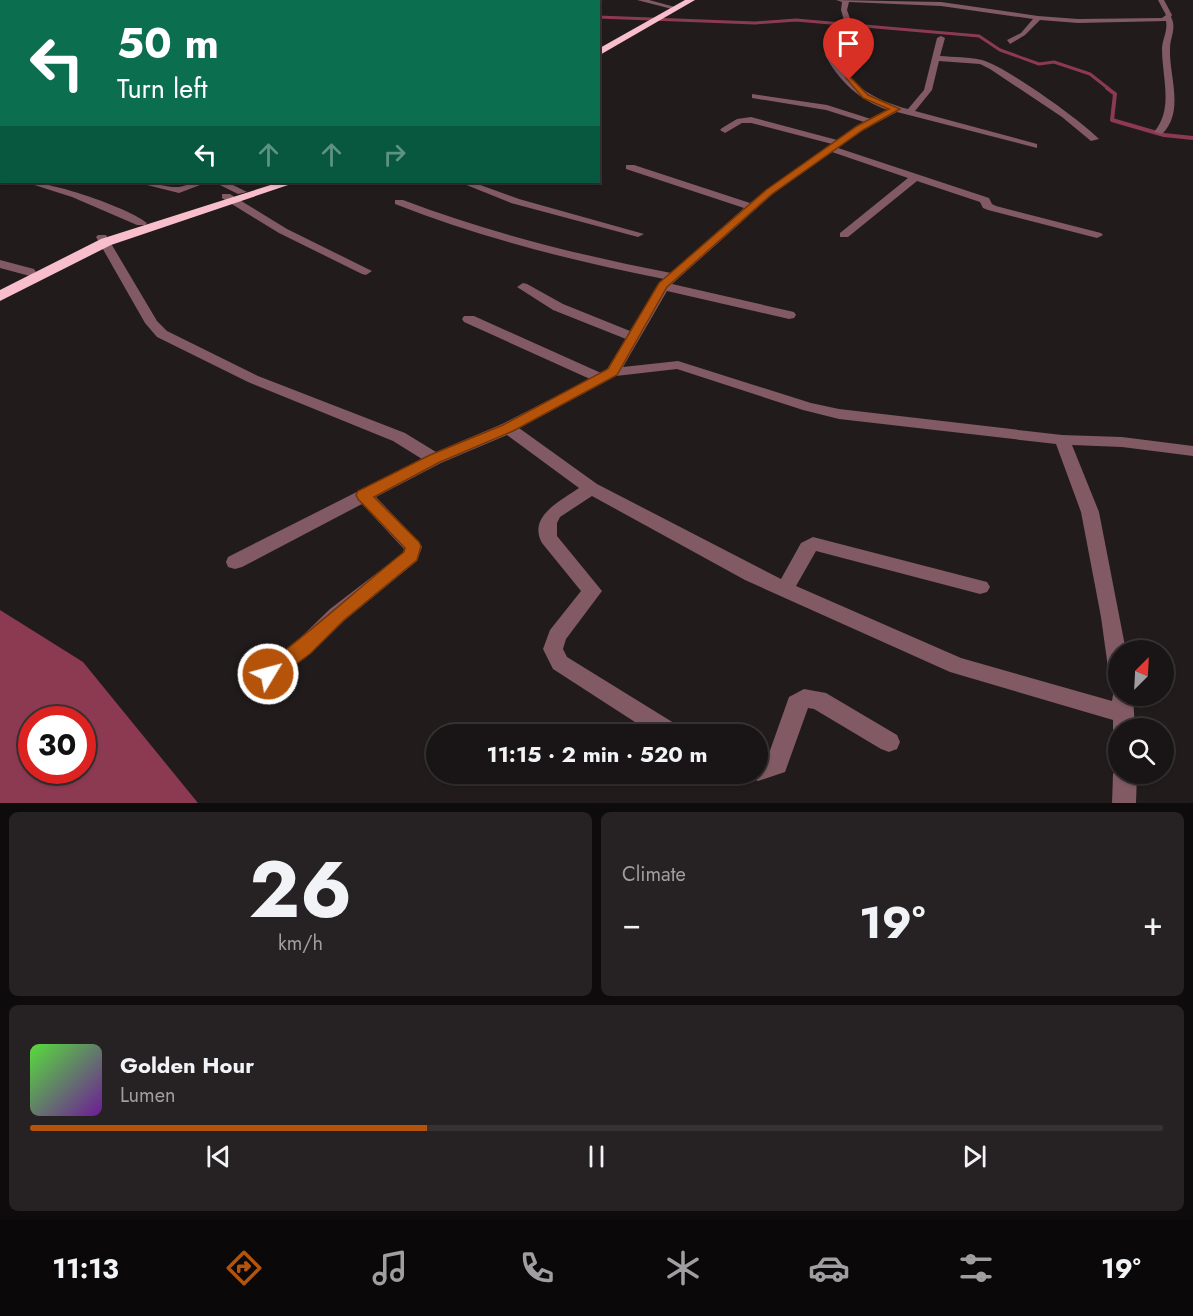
<!DOCTYPE html>
<meta charset="utf-8">
<style>
:root{--surface:#191415;--page:#262122;--text:#f1f3f6;--muted:#9f9ea0;--line:#373334;--accent:#b45309}
body{margin:0;font-family:Jost,sans-serif;background:var(--page);color:var(--text);height:100vh;display:flex;flex-direction:column;font-size:22px;white-space:nowrap}
*{box-sizing:border-box;margin:0}
p{font-size:20px;color:var(--muted)}
.icon{flex:none;width:33px;height:33px;fill:none;stroke:currentColor;stroke-width:2;stroke-linecap:round;stroke-linejoin:round}
.map{position:relative;height:803px;overflow:hidden}
.drawer{display:flex;flex-direction:column;gap:9px;padding:9px;background:#0e0b0c;flex:1}
.drawer>*{flex:none}
.top-card{position:absolute;left:0px;top:0px;width:600px;height:183px;box-shadow:0 2px 4px #0004,0 0 0 2px var(--line);background:#0b6e4f;color:#fff;overflow:hidden}
.needle{width:39px;rotate:24deg}
.controls{position:absolute;left:1108px;top:640px;display:grid;gap:12px}
.controls a{display:grid;place-items:center;width:66px;height:66px;border-radius:50%;background:var(--surface);box-shadow:0 2px 4px #0004,0 0 0 2px var(--line);font-size:30px}
.speed{position:absolute;left:18px;top:706px;display:flex;gap:12px;font-size:30px;font-weight:700;text-align:center}
.speed>*{display:grid;place-content:center;width:78px;height:78px;border-radius:50%;background:var(--surface);box-shadow:0 2px 4px #0004,0 0 0 2px var(--line);line-height:1}
.speed .limit{border:9px solid #d22;background:#fff;color:#111}
.pin{position:absolute;display:grid;place-items:center;width:51px;height:51px;color:#fff;margin:-62px -26px;border-radius:50% 50% 50% 0;rotate:-45deg;box-shadow:0 0 6px #0007}
.pin .icon{rotate:45deg}
.me{position:absolute;width:66px;margin:-33px;rotate:53deg;stroke-linejoin:round;filter:drop-shadow(0 0 4px #0008)}
.turn{display:flex;align-items:center;gap:21px;height:126px;padding:0 18px;font-size:27px}
.turn .icon{width:78px;height:78px;stroke-width:2.5}
.turn b{display:block;font-size:42px;line-height:51px}
.lanes{display:flex;align-items:center;height:57px;padding:0 18px;background:#0003;justify-content:center;gap:30px;direction:ltr}
.lanes .off{opacity:.35}
.big{font-size:45px;font-weight:700;line-height:1.1}
.drawer .card{flex:1;display:flex;flex-direction:column;justify-content:center;gap:9px;min-width:0;padding:0 21px;border-radius:9px;background:var(--page)}
.drawer .dial{align-items:center;gap:0}
.dial b{font-size:78px;line-height:1}
.song{display:flex;align-items:center;gap:18px}
.cover{width:72px;height:72px;border-radius:9px;background:linear-gradient(135deg,hsl(110 70% 55%),hsl(280 70% 35%))}
.played{height:6px;border-radius:3px;background:linear-gradient(90deg,var(--accent) 35%,var(--line) 35%)}
.keys{display:flex;justify-content:space-around;direction:ltr}
.heat{display:flex;justify-content:space-between;align-items:center;font-size:33px;direction:ltr}
.drawer .tiles{flex:1;display:grid;gap:9px;grid-template-columns:1fr 1fr}
.card:last-child{grid-column:span 2}
.trip{position:absolute;left:426px;top:724px;width:342px;height:60px;border-radius:30px;background:var(--surface);box-shadow:0 2px 4px #0004,0 0 0 2px var(--line);font-weight:700;line-height:60px;text-align:center}
.tabs{display:flex;height:96px;justify-content:space-around;align-items:center;background:#0a0808;color:var(--muted)}
.tabs .icon{width:42px;height:42px}
.tabs .current{color:var(--accent)}
.tabs b{font-size:27px;color:var(--text)}
.map>svg:first-child{display:block}
.water{fill:#8c3a52;fill-rule:evenodd}
.lines{fill:none;stroke-linecap:round;stroke-linejoin:round}
.stream-far1{stroke:#8c3a52;stroke-width:3}
.stream{stroke:#8c3a52;stroke-width:4}
.minor{fill:#815a63;fill-rule:evenodd}
.highway{fill:#f9becb;fill-rule:evenodd}
.route{fill:#b45309;stroke:#753606;stroke-width:1.5}
</style>
<div class="map">
<svg width="1193" height="803" viewBox="0 0 1193 803">
<rect width="100%" height="100%" fill="#211b1c"/>
<path class="water" d="M 0,610 L 83,662 L 198,803 L 0,803 ZM 32,720 L 82,720 L 82,771 L 32,771 Z"/>
<g class="lines">
<path class="stream-far1" d="M 598,17 L 755,23 L 796,20 L 979,36 L 1000,50 L 1039,64 L 1054,62 L 1090,74 L 1109,89"/>
<path class="stream" d="M 1107,88 L 1115,94 L 1112,120 L 1164,135 L 1193,138"/>
<path class="minor" d="M 215,0 L 226,2 L 216,2 Z
M 264,0 L 272,0 L 262,2 Z
M 344,0 L 353,0 L 342,2 Z
M 637,0 L 649,0 L 675,7 L 672,9 Z
M 836,0 L 941,2 L 1038,16 L 1078,19 L 1162,18 L 1166,15 L 1158,0 L 1164,0 L 1172,15 L 1171,17 C 1177,28 1170,37 1170,49 C 1169,76 1185,112 1162,134 L 1154,132 C 1174,109 1162,77 1162,49 C 1162,40 1168,31 1166,21 L 1078,23 L 1040,20 L 1025,35 L 1010,44 L 1007,40 L 1021,33 L 1033,19 L 941,6 L 849,2 L 847,10 L 857,38 L 833,56 C 849,85 876,101 908,109 L 924,90 L 937,38 L 941,36 L 945,38 L 940,56 C 954,57 969,57 982,60 C 1005,66 1082,121 1099,139 L 1091,141 L 1062,117 L 990,69 L 980,64 L 939,61 L 932,90 L 915,111 L 1037,144 L 1037,148 L 897,112 L 863,130 L 838,148 L 989,198 L 992,204 L 996,206 L 1101,233 L 1103,235 L 1097,238 L 988,210 L 983,208 L 980,202 L 917,181 L 848,237 L 840,237 L 840,233 L 908,178 L 832,152 L 773,194 L 672,284 L 794,312 L 796,315 L 794,318 L 789,319 L 667,291 L 623,367 L 678,361 L 811,403 L 839,409 L 1062,435 L 1122,437 L 1193,446 L 1193,456 L 1122,447 L 1072,445 L 1099,512 L 1126,651 L 1119,651 L 1119,684 L 1112,681 L 1109,675 L 1101,617 L 1081,512 L 1056,444 L 839,419 L 803,410 L 677,369 L 616,376 L 519,428 L 597,484 L 781,579 L 801,543 L 813,537 L 987,582 L 990,587 L 987,592 L 980,594 L 816,551 L 796,586 L 961,658 L 1112,701 L 1114,689 L 1119,688 L 1119,696 L 1133,696 L 1135,729 L 1119,729 L 1119,737 L 1113,729 L 1113,720 L 950,672 L 745,580 L 592,496 L 560,517 L 557,523 L 557,536 L 602,591 L 566,639 L 563,649 L 567,657 L 682,728 L 685,735 L 655,735 L 553,669 L 543,649 L 550,630 L 581,591 L 542,543 C 527,516 562,500 579,488 L 507,435 L 441,463 L 376,497 L 419,542 L 422,547 L 417,561 L 344,621 L 311,653 L 275,680 L 268,683 L 261,680 L 258,674 L 261,668 L 297,641 L 330,609 L 403,553 L 404,549 L 362,504 L 242,567 L 235,569 L 228,567 L 226,562 L 228,557 L 422,459 L 393,441 L 248,382 L 157,337 L 145,323 L 96,237 L 98,235 L 106,235 L 157,321 L 167,331 L 258,376 L 405,433 L 436,452 L 502,424 L 590,379 L 464,322 L 462,319 L 464,316 L 474,316 L 601,373 L 607,369 L 626,339 L 553,310 L 517,287 L 523,283 L 527,284 L 563,304 L 630,331 L 657,286 L 664,279 C 572,261 482,238 395,204 L 395,200 L 403,200 C 490,233 579,255 671,273 L 744,208 L 626,169 L 626,165 L 634,165 L 750,203 L 832,144 L 751,123 L 742,123 L 725,133 L 720,130 L 722,128 L 737,119 L 751,117 L 837,140 L 864,122 L 826,110 L 752,98 L 752,94 L 827,105 L 871,119 L 888,110 C 860,101 839,81 825,55 L 849,37 L 841,10 L 842,2 Z
M 0,28 L 2,28 L 2,32 L 0,32 Z
M 0,43 L 2,43 L 2,47 L 0,47 Z
M 0,81 L 2,81 L 2,85 L 0,85 Z
M 0,114 L 2,114 L 2,120 L 0,120 Z
M 0,172 L 2,172 L 2,178 L 0,178 Z
M 25,182 C 47,180 130,208 147,223 L 145,225 L 137,225 L 72,197 Z
M 135,182 C 150,180 165,188 179,187 C 190,185 197,181 208,182 L 179,193 Z
M 214,182 L 227,182 L 247,192 L 238,194 Z
M 459,182 L 472,182 L 519,199 L 644,234 L 638,237 L 511,203 Z
M 222,194 L 230,194 L 287,229 L 372,271 L 366,275 L 362,274 L 279,233 L 222,198 Z
M 0,260 L 34,269 L 36,272 L 30,276 L 0,268 Z
M 804,689 L 826,693 L 897,735 L 900,742 L 897,749 L 889,752 L 881,749 L 814,709 L 808,708 L 785,772 L 758,781 L 750,778 L 748,774 L 758,774 L 758,759 L 768,756 L 789,697 Z
M 1119,765 L 1119,774 L 1137,774 L 1136,803 L 1112,803 L 1113,774 Z"/>
<path class="highway" d="M 685,0 L 695,0 L 598,56 L 598,49 Z
M 280,182 L 297,182 L 111,245 L 0,301 L 0,290 L 101,239 Z"/>
</g>
<path class="route" d="M 846,78 L 851,78 L 868,95 L 900,109 L 863,130 L 772,194 L 667,287 L 617,375 L 513,431 L 440,462 L 374,497 L 419,542 L 421,546 L 417,560 L 344,620 L 311,653 L 275,680 L 268,682 L 262,680 L 259,674 L 262,668 C 311,632 356,590 404,552 L 405,548 L 358,499 L 356,495 L 358,491 L 430,455 L 503,425 L 608,369 L 659,283 L 766,190 L 857,126 L 889,109 L 863,98 Z"/>
</svg>
<div class="controls">
<a><svg class="needle" viewBox="-14 -14 28 28"><path d="M0-13l5 13h-10z" fill="#e53935"/><path d="M0 13l5-13h-10z" fill="#9f9ea0"/></svg></a>
<a><svg class="icon" aria-label="search" viewBox="0 0 24 24"><circle cx="10" cy="10" r="6"/><path d="M15 15l6 6"/></svg></a>
</div>
<div class="speed"><div class="limit">30</div></div>
<div class="pin" style="left:849px;top:80px;background:#d93025"><svg class="icon" aria-label="arrive" viewBox="0 0 24 24"><path d="M6 21V4h12l-3 4 3 4H6"/></svg></div>
<svg class="me" style="left:268px;top:674px" viewBox="-20 -20 40 40"><circle r="17" fill="#b45309" stroke="#fff" stroke-width="3"/><path d="M0-11L8 9 0 5-8 9z" fill="#fff"/></svg>
<div class="trip">11:15 · 2 min · 520 m</div>
<div class="top-card">
<div class="turn"><svg class="icon" aria-label="left" viewBox="0 0 24 24"><path d="M17 20v-9H6M10 6l-5 5 5 5"/></svg><div><b>50 m</b>Turn left</div></div>
<div class="lanes"><svg class="icon" aria-label="left" viewBox="0 0 24 24"><path d="M17 20v-9H6M10 6l-5 5 5 5"/></svg><svg class="icon off" aria-label="ahead" viewBox="0 0 24 24"><path d="M12 20V5M6 11l6-6 6 6"/></svg><svg class="icon off" aria-label="ahead" viewBox="0 0 24 24"><path d="M12 20V5M6 11l6-6 6 6"/></svg><svg class="icon off" aria-label="right" viewBox="0 0 24 24"><path d="M7 20v-9h11M14 6l5 5-5 5"/></svg></div>
</div>
</div>
<section class="drawer">
<div class="tiles">
<div class="card dial"><b>26</b><p>km/h</p></div>
<div class="card"><p>Climate</p>
<div class="heat"><a>−</a><b class="big">19°</b><a>+</a></div>
</div>
<div class="card">
<div class="song"><i class="cover"></i><div><b>Golden Hour</b><p>Lumen</p></div></div>
<div class="played"></div>
<div class="keys"><svg class="icon" aria-label="previous" viewBox="0 0 24 24"><path d="M18 5L8 12l10 7zM5 5v14"/></svg><svg class="icon" aria-label="pause" viewBox="0 0 24 24"><path d="M8 5v14M16 5v14"/></svg><svg class="icon" aria-label="next" viewBox="0 0 24 24"><path d="M6 5l10 7-10 7zM19 5v14"/></svg></div>
</div>
</div>
</section>
<nav class="tabs">
<b>11:13</b>
<svg class="icon current" aria-label="directions" viewBox="0 0 24 24"><path d="M12 3l9 9-9 9-9-9zM9 14v-3h6M13 9l2 2-2 2"/></svg>
<svg class="icon" aria-label="music" viewBox="0 0 24 24"><path d="M9 18V5l10-2v13"/><circle cx="6" cy="18" r="3"/><circle cx="16" cy="16" r="3"/></svg>
<svg class="icon" aria-label="phone" viewBox="0 0 24 24"><path d="M5 4h4l2 5-3 2q2 4 5 5l2-3 5 2v4C11 20 4 13 5 4z"/></svg>
<svg class="icon" aria-label="climate" viewBox="0 0 24 24"><path d="M12 3v18M4 7l16 10M4 17L20 7"/></svg>
<svg class="icon" aria-label="car" viewBox="0 0 24 24"><path d="M5 17H2v-5l4-1 3-4h7l3 4 3 1v5h-3M9 17h6M6 11h13"/><circle cx="7" cy="17" r="2"/><circle cx="17" cy="17" r="2"/></svg>
<svg class="icon" aria-label="filters" viewBox="0 0 24 24"><path d="M4 7h16M4 17h16"/><circle cx="9" cy="7" r="2"/><circle cx="15" cy="17" r="2"/></svg>
<b>19°</b>
</nav>
